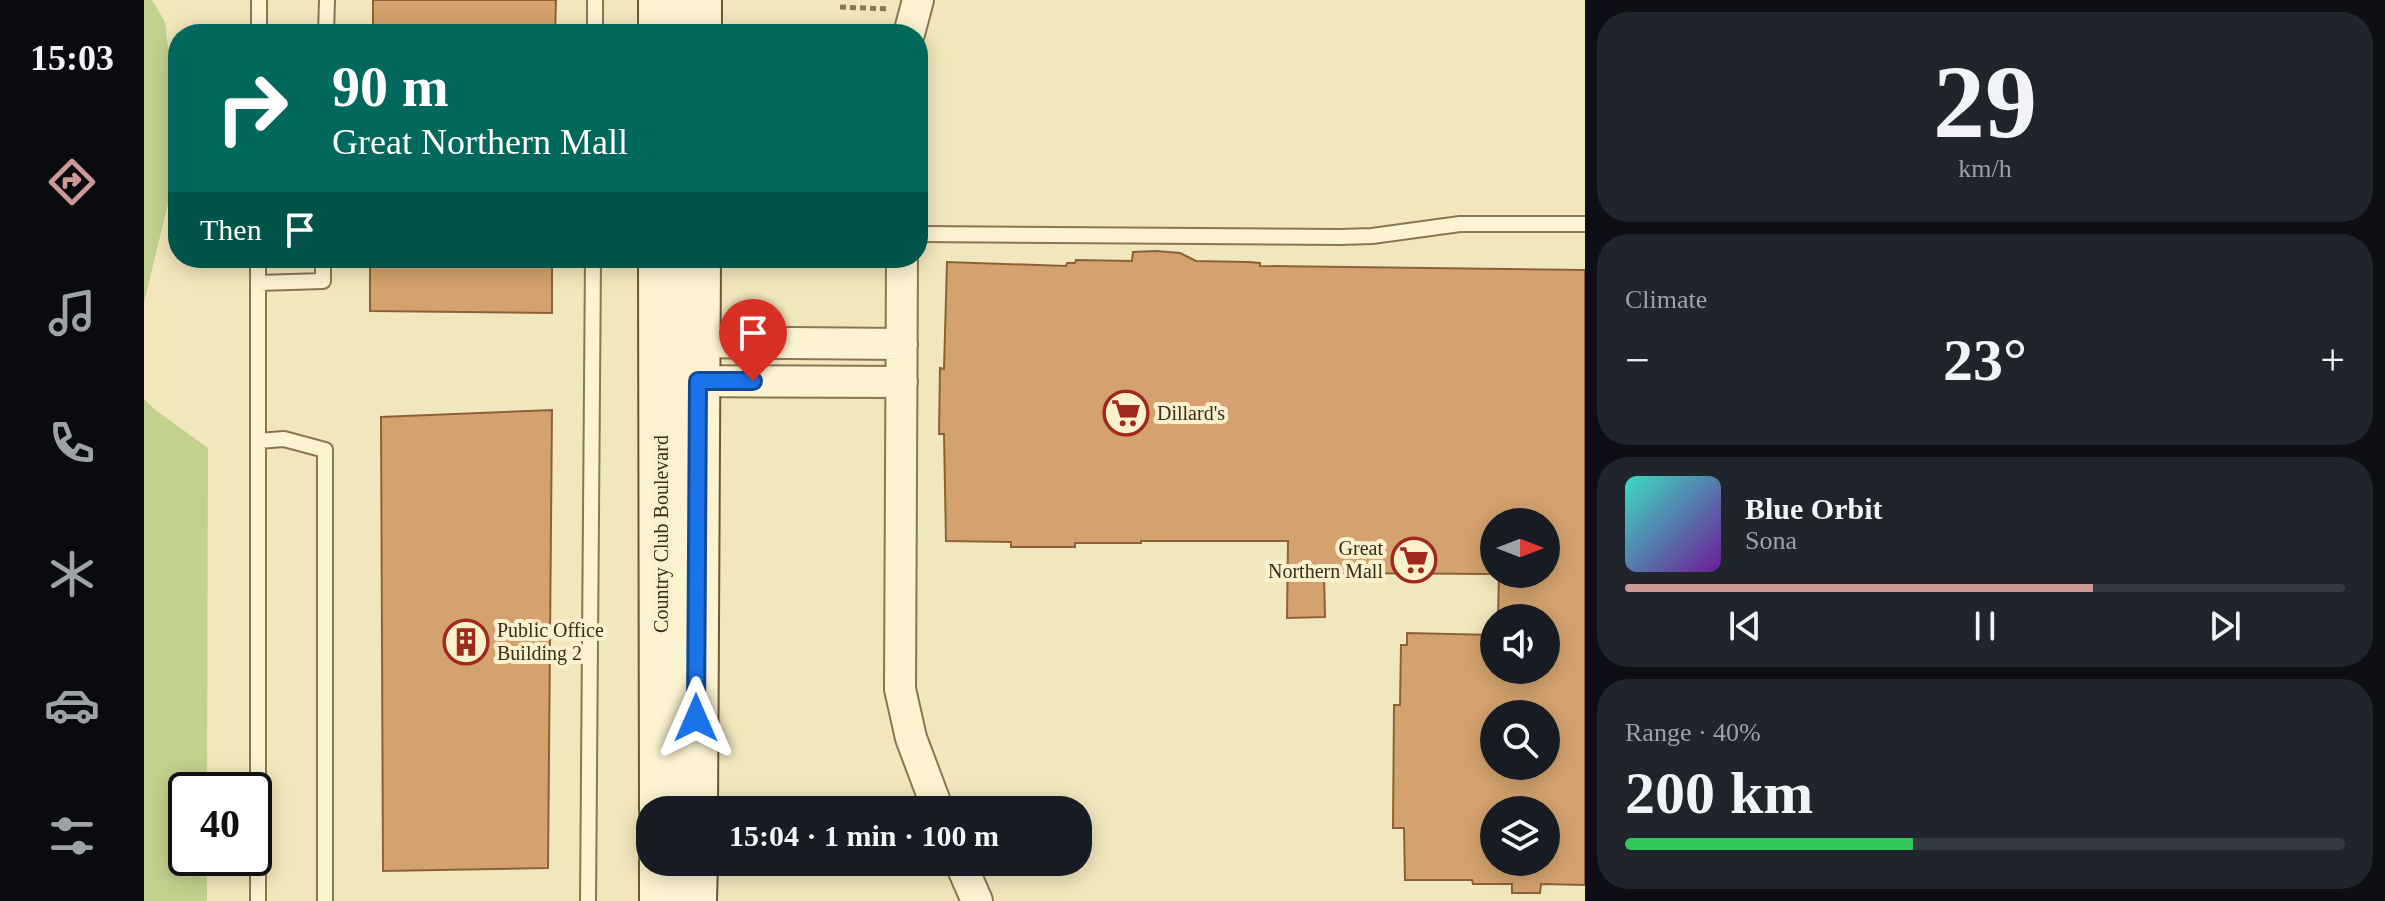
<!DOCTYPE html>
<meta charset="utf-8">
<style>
:root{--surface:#171b24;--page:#20242c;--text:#f1f3f6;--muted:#9ea1a6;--line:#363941;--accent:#cd9895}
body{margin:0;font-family:"Times New Roman",serif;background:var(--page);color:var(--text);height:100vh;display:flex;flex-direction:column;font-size:30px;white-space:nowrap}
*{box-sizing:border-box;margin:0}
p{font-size:26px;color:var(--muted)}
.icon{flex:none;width:44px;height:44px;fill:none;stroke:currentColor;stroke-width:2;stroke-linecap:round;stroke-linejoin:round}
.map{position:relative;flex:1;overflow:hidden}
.side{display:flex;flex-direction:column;gap:12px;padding:12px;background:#0d0f14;width:800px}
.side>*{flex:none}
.guide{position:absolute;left:24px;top:24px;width:760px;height:244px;border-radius:32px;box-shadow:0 4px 20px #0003;background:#00695c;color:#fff;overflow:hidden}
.needle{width:52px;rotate:90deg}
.controls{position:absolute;left:1336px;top:508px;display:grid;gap:16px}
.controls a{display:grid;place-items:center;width:80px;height:80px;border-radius:50%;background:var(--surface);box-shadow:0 4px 20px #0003;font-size:40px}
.speed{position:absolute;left:24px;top:772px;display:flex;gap:16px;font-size:40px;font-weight:700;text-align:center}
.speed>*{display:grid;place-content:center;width:104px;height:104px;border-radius:50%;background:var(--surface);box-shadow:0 4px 20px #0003;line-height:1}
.speed .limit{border:4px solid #111;border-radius:12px;background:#fff;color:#111}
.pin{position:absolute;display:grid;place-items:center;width:68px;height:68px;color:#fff;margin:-82px -34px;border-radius:50% 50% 50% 0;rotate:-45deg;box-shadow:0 0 8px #0007}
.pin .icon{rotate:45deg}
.me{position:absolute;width:88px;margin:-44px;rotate:0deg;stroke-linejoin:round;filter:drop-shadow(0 0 6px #0008)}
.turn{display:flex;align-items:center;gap:28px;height:168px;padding:0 32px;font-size:36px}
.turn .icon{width:104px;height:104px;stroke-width:2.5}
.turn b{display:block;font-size:56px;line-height:68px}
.then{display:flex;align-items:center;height:76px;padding:0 32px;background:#0003;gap:16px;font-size:30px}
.big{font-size:60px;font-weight:700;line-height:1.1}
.side .tile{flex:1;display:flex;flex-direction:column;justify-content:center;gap:12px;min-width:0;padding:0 28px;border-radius:32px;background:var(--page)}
.side .dial{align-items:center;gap:0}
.dial b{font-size:104px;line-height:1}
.song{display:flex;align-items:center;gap:24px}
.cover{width:96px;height:96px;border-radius:12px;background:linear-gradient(135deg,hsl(170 70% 55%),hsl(280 70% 35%))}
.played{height:8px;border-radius:4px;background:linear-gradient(90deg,var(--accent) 65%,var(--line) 65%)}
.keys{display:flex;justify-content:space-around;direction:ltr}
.heat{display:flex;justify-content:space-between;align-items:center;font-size:44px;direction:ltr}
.charge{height:12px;border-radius:6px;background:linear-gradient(90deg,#34c759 40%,var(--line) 0)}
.trip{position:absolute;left:492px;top:796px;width:456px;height:80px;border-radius:32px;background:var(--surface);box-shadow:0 4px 20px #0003;font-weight:700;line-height:80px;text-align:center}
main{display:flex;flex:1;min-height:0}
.menu{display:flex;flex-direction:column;width:144px;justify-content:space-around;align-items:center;background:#090b0e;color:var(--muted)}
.menu .icon{width:56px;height:56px}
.menu .selected{color:var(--accent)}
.menu b{font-size:36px;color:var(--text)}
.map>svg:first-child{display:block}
.green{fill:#c3d18f}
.building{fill:#d4a26e;stroke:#8d6137;stroke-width:2;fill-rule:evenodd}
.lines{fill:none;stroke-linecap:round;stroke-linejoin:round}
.lane-casing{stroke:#8b7654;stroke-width:18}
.street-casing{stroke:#8b7654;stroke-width:34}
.secondary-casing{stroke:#6d5737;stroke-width:46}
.path{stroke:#8b7654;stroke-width:5;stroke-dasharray:6 4;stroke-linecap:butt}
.lane{stroke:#fcf3d0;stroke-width:14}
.street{stroke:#fcf3d0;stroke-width:30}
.secondary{stroke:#fcf3d0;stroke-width:42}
.route-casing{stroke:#114b97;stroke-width:20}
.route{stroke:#1a73e8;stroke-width:14}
.labels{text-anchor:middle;stroke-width:8;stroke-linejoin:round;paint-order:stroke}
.poi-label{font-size:20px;fill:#392c1a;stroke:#f9f0cc;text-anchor:start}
.street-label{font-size:20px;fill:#392c1a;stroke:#f9f0cc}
</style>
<main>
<nav class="menu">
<b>15:03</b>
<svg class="icon selected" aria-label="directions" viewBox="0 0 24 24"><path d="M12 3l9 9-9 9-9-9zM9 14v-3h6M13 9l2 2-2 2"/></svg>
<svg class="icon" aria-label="music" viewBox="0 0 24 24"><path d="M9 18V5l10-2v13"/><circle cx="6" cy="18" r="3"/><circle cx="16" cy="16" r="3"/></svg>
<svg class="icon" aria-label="phone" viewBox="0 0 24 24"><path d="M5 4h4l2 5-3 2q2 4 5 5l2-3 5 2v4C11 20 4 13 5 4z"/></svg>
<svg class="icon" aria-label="climate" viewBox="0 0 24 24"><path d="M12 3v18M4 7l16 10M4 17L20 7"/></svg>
<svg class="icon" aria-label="car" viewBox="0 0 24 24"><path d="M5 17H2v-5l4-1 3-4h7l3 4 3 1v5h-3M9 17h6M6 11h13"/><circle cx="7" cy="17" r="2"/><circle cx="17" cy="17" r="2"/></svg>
<svg class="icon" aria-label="filters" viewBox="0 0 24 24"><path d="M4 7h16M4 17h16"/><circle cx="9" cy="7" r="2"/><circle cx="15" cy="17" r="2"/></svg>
</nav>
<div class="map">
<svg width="1441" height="901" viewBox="0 0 1441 901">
<rect width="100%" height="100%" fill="#f2e7bc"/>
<path class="green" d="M 0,0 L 8,0 L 21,22 L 34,133 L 34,162 L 0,303 Z
M 0,399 L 10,409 L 64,448 L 63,790 L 42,790 L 42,858 L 63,858 L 63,901 L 0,901 Z"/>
<path class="building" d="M 229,0 L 412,0 L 411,34 L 229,34 Z
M 1012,251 L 1036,253 L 1052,261 L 1104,262 L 1116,263 L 1116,266 L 1441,270 L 1441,885 L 1397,884 L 1396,893 L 1368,893 L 1368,884 L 1329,884 L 1328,880 L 1261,880 L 1260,828 L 1249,828 L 1250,705 L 1256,705 L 1257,645 L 1263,645 L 1263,633 L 1350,635 L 1350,670 L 1402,670 L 1402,618 L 1354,618 L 1355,574 L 1402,574 L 1402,522 L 1350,522 L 1350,574 L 1180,573 L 1181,617 L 1143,618 L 1144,541 L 997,541 L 997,543 L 931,543 L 931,547 L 867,547 L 867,542 L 802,541 L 800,434 L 795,434 L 796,368 L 800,369 L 803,262 L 922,266 L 923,263 L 931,263 L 932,260 L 988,261 L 989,252 ZM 1350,714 L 1402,714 L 1402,766 L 1350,766 ZM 1350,810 L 1402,810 L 1402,862 L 1350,862 Z
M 226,258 L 408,258 L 408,313 L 226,311 Z
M 408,410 L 404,868 L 239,871 L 237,417 Z"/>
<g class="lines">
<g class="lane-casing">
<path id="lane" d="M 115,34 L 115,0
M 182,34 L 183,0
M 451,34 L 451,0
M 774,234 L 1196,237 L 1228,236 L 1316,224 L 1441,224
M 114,283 L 179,281 L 179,258
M 114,441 L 140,439 L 181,450 L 181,901
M 114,901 L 114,258
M 444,901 L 449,258"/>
</g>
<g class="street-casing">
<path id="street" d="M 765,34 L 774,0
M 758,258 L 756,689 L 767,738 L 794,810
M 536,342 L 758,344
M 534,381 L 758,382
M 816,862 L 833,901"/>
</g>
<g class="secondary-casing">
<path id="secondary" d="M 516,0 L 516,34
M 556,34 L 556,0
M 516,258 L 517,810
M 552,810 L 555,258
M 517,862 L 517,901
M 551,901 L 552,862"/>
</g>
<path class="path" d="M 696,7 L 746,9"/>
<use href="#lane" class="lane"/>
<use href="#street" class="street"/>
<use href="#secondary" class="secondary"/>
</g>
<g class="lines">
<g class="route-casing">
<path id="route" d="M 552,718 L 554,381 L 609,381"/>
</g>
<use href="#route" class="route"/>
</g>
<defs>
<g id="supermarket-ring" transform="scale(2.3)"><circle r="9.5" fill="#f9f0cc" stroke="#a0291e" stroke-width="1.5"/><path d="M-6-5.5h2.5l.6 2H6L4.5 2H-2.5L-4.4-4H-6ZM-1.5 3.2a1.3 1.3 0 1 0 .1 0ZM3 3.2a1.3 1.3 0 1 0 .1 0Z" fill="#a0291e"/></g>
<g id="building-ring" transform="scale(2.3)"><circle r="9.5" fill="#f9f0cc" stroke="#a0291e" stroke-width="1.5"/><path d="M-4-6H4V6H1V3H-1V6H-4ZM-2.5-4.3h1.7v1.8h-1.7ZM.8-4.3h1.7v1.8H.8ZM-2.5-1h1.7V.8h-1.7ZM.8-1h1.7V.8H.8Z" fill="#a0291e"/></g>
</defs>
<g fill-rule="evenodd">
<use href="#supermarket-ring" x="982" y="413"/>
<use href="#supermarket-ring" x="1270" y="560"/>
<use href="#building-ring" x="322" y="642"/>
</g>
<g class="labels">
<g class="poi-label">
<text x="1013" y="420">Dillard's</text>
<text x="1239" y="555" text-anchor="end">Great<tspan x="1239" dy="23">Northern Mall</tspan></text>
<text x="353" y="637">Public Office<tspan x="353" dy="23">Building 2</tspan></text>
</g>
<g class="street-label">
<text transform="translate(517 534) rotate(-90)" y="7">Country Club Boulevard</text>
</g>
</g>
</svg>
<div class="controls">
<a><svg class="needle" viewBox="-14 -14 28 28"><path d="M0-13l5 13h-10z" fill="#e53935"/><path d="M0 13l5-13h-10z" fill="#9ea1a6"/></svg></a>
<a><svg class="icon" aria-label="sound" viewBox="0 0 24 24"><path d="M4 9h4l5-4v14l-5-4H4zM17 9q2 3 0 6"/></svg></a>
<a><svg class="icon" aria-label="search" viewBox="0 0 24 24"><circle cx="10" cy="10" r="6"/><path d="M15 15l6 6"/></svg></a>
<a><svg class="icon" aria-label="layers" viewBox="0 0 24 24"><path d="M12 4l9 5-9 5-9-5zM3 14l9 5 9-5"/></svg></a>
</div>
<div class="speed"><div class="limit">40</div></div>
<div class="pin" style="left:609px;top:381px;background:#d93025"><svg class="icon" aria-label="arrive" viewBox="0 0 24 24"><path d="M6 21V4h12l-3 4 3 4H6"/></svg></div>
<svg class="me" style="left:552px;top:718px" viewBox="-20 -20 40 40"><path d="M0-17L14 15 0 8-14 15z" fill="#1a73e8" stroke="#fff" stroke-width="4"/></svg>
<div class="trip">15:04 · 1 min · 100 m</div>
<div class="guide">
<div class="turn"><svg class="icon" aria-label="right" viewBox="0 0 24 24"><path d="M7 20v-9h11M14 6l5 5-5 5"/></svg><div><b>90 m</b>Great Northern Mall</div></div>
<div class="then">Then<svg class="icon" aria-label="arrive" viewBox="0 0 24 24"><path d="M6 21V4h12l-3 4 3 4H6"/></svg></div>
</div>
</div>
<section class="side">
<div class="tile dial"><b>29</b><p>km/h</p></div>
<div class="tile"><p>Climate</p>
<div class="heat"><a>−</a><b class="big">23°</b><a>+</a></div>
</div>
<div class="tile">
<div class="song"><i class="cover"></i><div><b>Blue Orbit</b><p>Sona</p></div></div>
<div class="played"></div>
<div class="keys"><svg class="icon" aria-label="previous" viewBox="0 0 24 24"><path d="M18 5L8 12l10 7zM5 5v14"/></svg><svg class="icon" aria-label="pause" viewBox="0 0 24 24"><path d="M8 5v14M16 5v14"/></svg><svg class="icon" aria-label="next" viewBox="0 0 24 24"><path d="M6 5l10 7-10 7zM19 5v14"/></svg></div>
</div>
<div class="tile"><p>Range · 40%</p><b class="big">200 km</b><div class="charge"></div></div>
</section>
</main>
